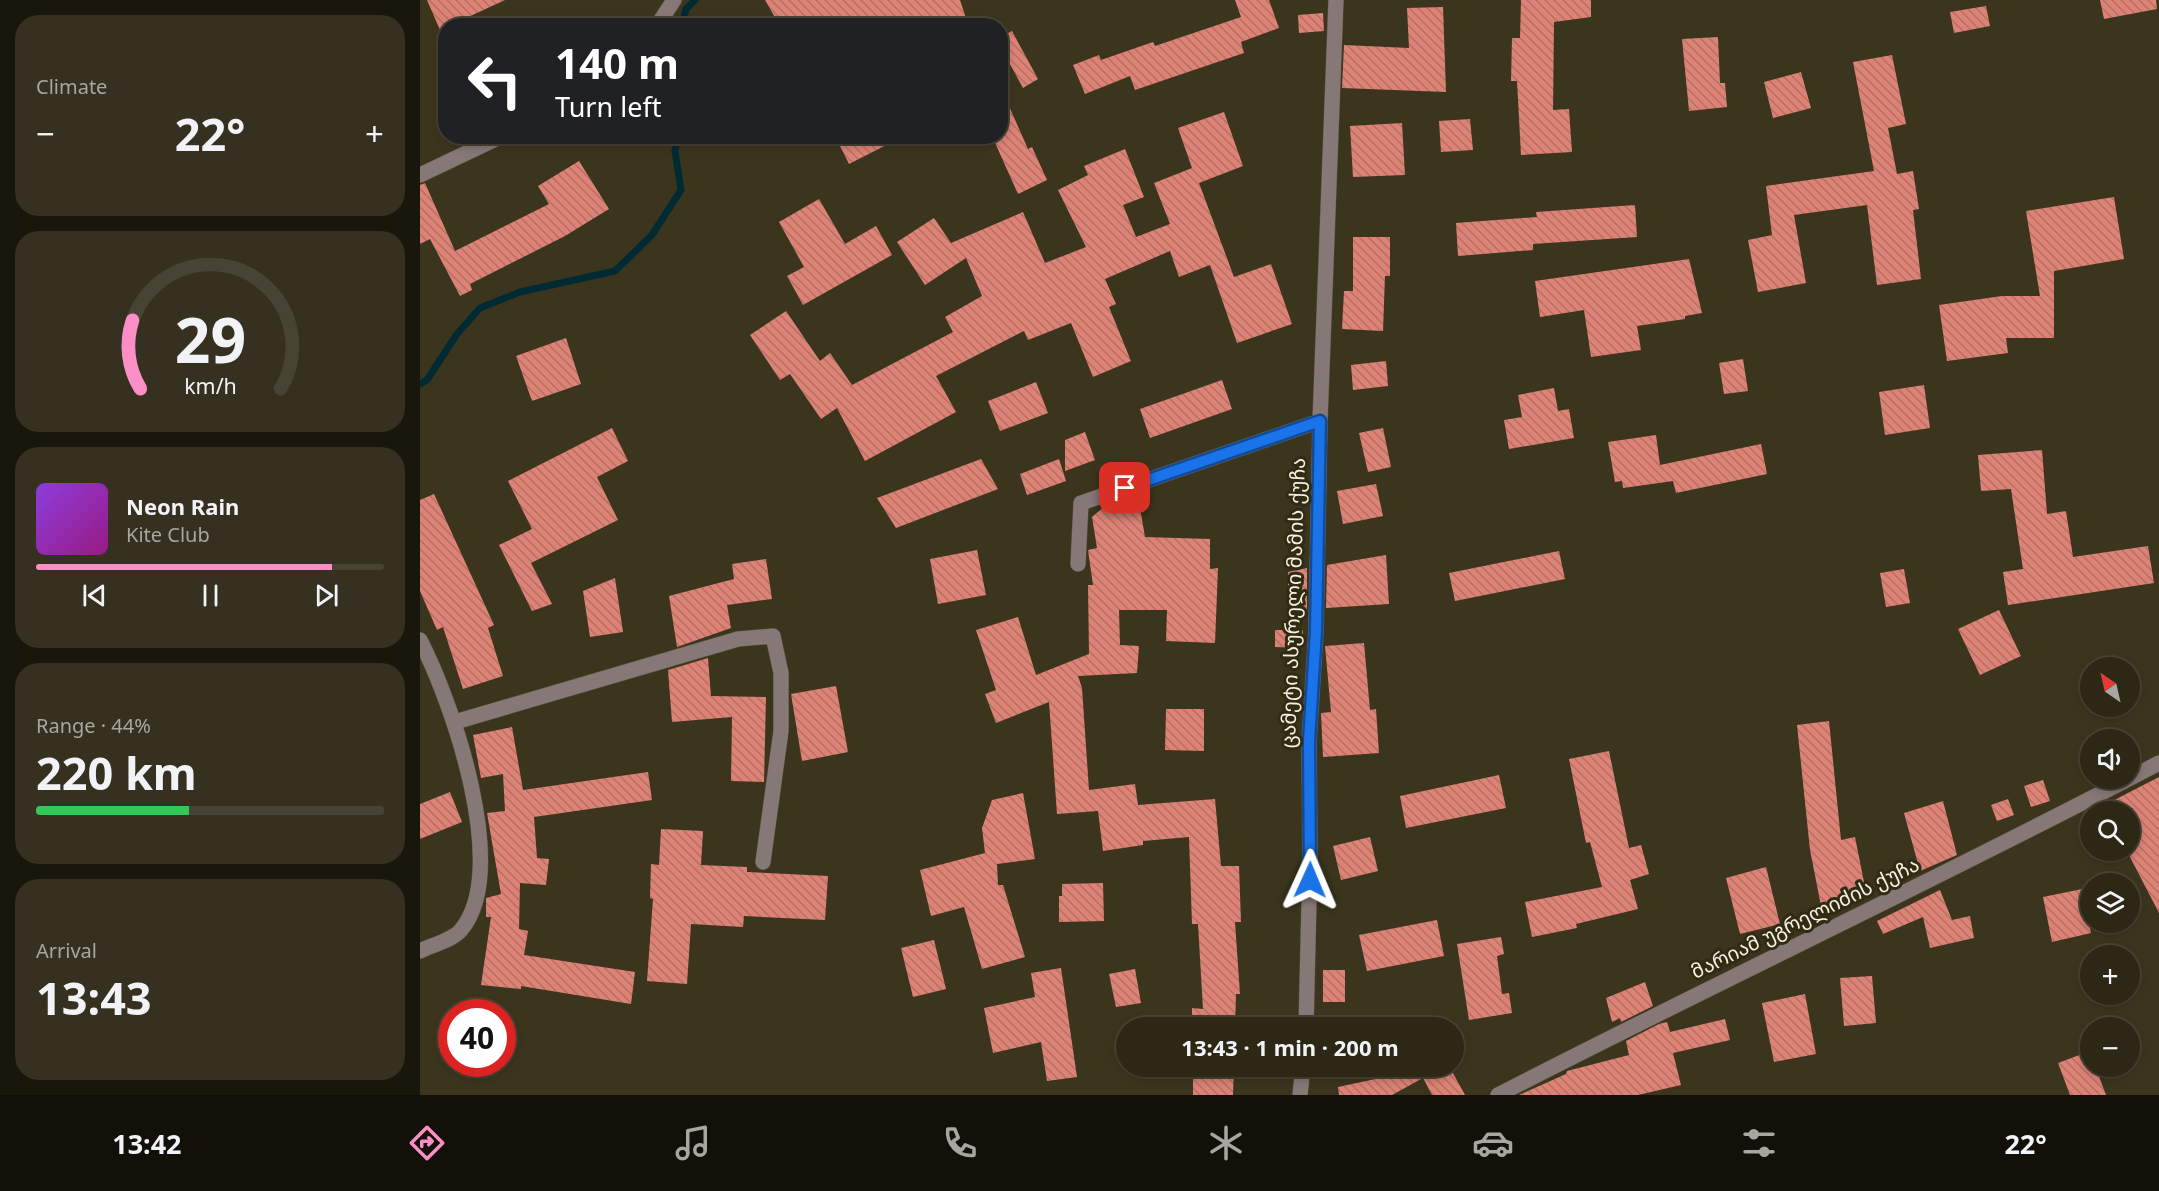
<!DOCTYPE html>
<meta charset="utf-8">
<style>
:root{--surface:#2d2816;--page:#35301f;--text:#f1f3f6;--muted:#a7a6a1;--line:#484435;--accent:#fb8fc5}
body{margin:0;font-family:"Noto Sans","Noto Sans Georgian",sans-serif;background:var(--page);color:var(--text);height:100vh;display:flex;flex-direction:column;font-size:22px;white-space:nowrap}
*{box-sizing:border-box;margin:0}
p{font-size:20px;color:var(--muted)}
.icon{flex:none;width:33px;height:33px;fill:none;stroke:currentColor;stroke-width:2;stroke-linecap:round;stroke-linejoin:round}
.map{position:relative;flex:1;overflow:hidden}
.panel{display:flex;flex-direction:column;gap:15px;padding:15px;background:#19160c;width:420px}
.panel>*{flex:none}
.hud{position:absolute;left:18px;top:18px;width:570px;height:126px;border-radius:24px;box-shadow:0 3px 9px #0003,0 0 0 2px var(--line);background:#202124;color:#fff;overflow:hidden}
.needle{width:39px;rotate:326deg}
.controls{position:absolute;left:1660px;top:657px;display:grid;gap:12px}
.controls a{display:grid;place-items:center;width:60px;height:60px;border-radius:50%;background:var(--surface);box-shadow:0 3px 9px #0003,0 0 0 2px var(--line);font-size:30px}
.speed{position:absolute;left:18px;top:999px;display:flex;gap:12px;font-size:30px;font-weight:700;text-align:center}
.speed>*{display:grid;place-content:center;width:78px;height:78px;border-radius:50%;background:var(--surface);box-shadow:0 3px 9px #0003,0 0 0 2px var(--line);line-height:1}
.speed .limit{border:9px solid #d22;background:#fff;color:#111}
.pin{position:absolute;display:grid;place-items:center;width:51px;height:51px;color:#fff;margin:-26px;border-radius:12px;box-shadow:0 3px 9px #0006}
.me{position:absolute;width:66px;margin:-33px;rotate:1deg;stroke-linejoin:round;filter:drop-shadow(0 0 4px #0008)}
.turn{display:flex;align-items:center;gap:21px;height:126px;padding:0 18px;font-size:27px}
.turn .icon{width:78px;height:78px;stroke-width:2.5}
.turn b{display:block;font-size:42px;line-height:51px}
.big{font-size:45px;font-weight:700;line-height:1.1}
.panel .widget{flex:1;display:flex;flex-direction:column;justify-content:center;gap:9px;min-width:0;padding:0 21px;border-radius:24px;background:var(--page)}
.panel .dial{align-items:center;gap:0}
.dial svg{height:156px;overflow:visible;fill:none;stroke:var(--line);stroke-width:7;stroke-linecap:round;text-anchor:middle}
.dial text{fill:var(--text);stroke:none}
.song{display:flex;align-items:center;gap:18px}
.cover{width:72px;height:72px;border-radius:9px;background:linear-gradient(135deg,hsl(270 70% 55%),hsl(310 70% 35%))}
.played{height:6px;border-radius:3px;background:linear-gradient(90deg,var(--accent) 85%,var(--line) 85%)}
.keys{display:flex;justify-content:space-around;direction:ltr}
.heat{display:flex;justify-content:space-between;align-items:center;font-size:33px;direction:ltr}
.charge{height:9px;border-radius:4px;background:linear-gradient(90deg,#34c759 44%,var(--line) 0)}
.trip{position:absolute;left:696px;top:1017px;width:348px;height:60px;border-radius:30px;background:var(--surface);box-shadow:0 3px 9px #0003,0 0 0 2px var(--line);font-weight:700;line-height:60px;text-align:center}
.menu{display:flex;height:96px;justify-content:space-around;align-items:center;background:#121009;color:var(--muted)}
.menu .icon{width:42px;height:42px}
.menu .on{color:var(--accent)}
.menu b{font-size:27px;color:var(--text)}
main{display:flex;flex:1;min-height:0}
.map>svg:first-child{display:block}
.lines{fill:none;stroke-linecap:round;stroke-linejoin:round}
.stream{stroke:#012b33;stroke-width:7}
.building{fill:url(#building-back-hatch)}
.minor-casing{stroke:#59533d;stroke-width:16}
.minor{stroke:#867877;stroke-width:15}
.route-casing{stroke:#114b97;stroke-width:15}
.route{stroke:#1a73e8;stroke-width:10}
.labels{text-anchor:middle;stroke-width:6;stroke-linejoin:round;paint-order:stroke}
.street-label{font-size:20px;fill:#f4f0e2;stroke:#322b14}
</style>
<main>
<section class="panel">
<div class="widget"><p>Climate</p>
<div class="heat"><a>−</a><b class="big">22°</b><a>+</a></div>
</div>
<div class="widget dial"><svg viewBox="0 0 100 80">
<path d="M14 69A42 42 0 1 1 86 69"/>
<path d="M14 69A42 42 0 0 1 10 34" stroke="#fb8fc5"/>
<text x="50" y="56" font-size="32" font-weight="700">29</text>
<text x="50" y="72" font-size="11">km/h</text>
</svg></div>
<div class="widget">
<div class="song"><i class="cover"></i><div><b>Neon Rain</b><p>Kite Club</p></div></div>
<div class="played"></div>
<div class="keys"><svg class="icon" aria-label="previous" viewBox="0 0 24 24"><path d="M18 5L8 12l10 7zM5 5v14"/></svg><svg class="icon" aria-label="pause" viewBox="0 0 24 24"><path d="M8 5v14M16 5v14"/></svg><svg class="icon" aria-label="next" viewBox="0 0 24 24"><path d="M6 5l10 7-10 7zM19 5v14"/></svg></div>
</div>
<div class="widget"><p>Range · 44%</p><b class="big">220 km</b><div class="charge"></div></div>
<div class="widget"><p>Arrival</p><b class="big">13:43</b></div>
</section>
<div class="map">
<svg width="1739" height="1095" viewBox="0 0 1739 1095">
<defs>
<pattern id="building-back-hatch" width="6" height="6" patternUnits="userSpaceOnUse" patternTransform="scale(1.5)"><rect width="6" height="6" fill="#de8275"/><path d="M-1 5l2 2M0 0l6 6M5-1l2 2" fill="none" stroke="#b17166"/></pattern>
</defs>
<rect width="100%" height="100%" fill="#3c351e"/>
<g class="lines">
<path class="stream" d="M 262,26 L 266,9 L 275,0
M 0,384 L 7,380 L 37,334 L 60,308 L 100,292 L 195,271 L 232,235 L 261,190 L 255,151 L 257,136"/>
</g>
<path class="building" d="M 7,0 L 85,0 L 20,30 Z
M 345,0 L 540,0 L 547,21 L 534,26 L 360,26 Z
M 815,0 L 849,0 L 859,28 L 821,42 L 824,53 L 715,90 L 710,76 L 665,94 L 653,65 L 679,55 L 681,60 L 733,42 L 735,46 L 821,17 Z
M 1101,0 L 1171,0 L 1171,17 L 1134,22 L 1133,110 L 1149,109 L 1152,152 L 1101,155 L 1097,81 L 1091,81 L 1092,38 L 1100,38 Z
M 1680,0 L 1736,0 L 1737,9 L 1684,19 Z
M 1566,6 L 1570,26 L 1534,33 L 1530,12 Z
M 1023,7 L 1026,92 L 922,88 L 924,45 L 989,48 L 987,8 Z
M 903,13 L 904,31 L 879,33 L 878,15 Z
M 592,31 L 618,79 L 603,88 L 580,46 L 580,37 Z
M 1298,37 L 1300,83 L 1305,83 L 1307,107 L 1269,111 L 1262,39 Z
M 1472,55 L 1486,124 L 1468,128 L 1477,174 L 1493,171 L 1499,209 L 1493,210 L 1501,279 L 1457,285 L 1447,205 L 1374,215 L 1386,283 L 1338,292 L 1328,240 L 1352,235 L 1346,186 L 1454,171 L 1433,62 Z
M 1381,72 L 1391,108 L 1353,118 L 1344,82 Z
M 580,86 L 608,149 L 612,147 L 627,180 L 598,194 L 572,136 L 580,136 Z
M 804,112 L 823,166 L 779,183 L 814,277 L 851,264 L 872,324 L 817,343 L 790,265 L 759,277 L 750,251 L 685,279 L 696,304 L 689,307 L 711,361 L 673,377 L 651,323 L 608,340 L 604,331 L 516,376 L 536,412 L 445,461 L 417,408 L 401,419 L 370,374 L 360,380 L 330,335 L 366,311 L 400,361 L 410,353 L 432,385 L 533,332 L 525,317 L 562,296 L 546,258 L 505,285 L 477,242 L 514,218 L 531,243 L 603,212 L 625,263 L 666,247 L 638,190 L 668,175 L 664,166 L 705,149 L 724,197 L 703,205 L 716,237 L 750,224 L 734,183 L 772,168 L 758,128 Z
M 1050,119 L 1053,150 L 1021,152 L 1019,121 Z
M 982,123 L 985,175 L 933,177 L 930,126 Z
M 415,136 L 484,136 L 429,164 Z
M 159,161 L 189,209 L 145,236 L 50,284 L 52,290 L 40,296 L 10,239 L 0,244 L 0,185 L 5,183 L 35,251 L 129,204 L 118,186 Z
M 1694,197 L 1704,259 L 1634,271 L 1634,338 L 1586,338 L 1588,353 L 1527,361 L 1519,305 L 1582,296 L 1620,296 L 1606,211 Z
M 399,199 L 425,244 L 456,226 L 472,255 L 383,305 L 367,276 L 384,267 L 359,222 Z
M 1215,205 L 1217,237 L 1113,244 L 1113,250 L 1038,256 L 1036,223 L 1117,217 L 1116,212 Z
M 933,237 L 970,237 L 970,276 L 965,276 L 963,331 L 922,329 L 924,291 L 933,291 Z
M 1269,259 L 1282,313 L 1265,316 L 1265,319 L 1217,326 L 1221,350 L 1171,357 L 1164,310 L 1120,317 L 1115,281 Z
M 146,338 L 161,384 L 112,401 L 96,356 Z
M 1323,359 L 1328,391 L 1304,394 L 1299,363 Z
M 966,361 L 968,386 L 933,390 L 931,365 Z
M 802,380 L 812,409 L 730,438 L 720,409 Z
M 616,382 L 628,413 L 580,431 L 568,401 Z
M 1504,385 L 1510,428 L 1465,435 L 1459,392 Z
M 1134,388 L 1138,411 L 1149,409 L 1154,438 L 1089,449 L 1084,420 L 1102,417 L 1098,395 Z
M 192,428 L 208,461 L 177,477 L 198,520 L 111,563 L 132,604 L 112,611 L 79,545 L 112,529 L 88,481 Z
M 963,428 L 971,467 L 948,472 L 939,433 Z
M 665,432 L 675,460 L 645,471 L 645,440 Z
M 1236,435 L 1240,465 L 1341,444 L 1347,474 L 1256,493 L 1253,481 L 1203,488 L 1202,481 L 1195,482 L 1188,442 Z
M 1622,450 L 1627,514 L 1646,511 L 1653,557 L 1728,546 L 1734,583 L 1588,605 L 1583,572 L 1603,569 L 1591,489 L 1561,491 L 1558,455 Z
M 561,459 L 578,489 L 476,528 L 457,498 Z
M 639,459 L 646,481 L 607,495 L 600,474 Z
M 956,484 L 963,516 L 923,524 L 917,491 Z
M 14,494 L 74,625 L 68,628 L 83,676 L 43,689 L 23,627 L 17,630 L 0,591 L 0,500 Z
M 718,496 L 725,537 L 790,539 L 790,569 L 798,568 L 795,643 L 746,641 L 747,610 L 699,610 L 700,645 L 719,646 L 717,673 L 658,676 L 662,688 L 669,790 L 715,784 L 718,805 L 795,799 L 801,866 L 819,866 L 821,922 L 815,922 L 820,994 L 816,994 L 815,1028 L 772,1028 L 772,1008 L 783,1009 L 778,924 L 772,924 L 769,837 L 723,841 L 723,845 L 683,851 L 678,811 L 637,814 L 629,702 L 576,723 L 565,694 L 576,690 L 556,630 L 598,617 L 616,675 L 669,654 L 668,585 L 673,585 L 668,550 L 677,548 L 672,517 L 685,506 Z
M 557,550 L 566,595 L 518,604 L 510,559 Z
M 1139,551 L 1145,579 L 1035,601 L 1029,573 Z
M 966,555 L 969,604 L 906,608 L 907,565 Z
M 346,559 L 352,599 L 307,605 L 311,628 L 257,647 L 249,596 L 314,579 L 312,564 Z
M 887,568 L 887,609 L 868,610 L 868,572 Z
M 1484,569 L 1490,603 L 1466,607 L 1460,573 Z
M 195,578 L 203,632 L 170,637 L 163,591 Z
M 1579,610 L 1601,656 L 1560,675 L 1538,629 Z
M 855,630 L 883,630 L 882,648 L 855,647 Z
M 944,643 L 950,710 L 956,709 L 959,753 L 903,757 L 901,713 L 911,712 L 905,646 Z
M 288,658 L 291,696 L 346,697 L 344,782 L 311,781 L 312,717 L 252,722 L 248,670 Z
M 416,686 L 428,752 L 382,761 L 371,694 Z
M 746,709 L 784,709 L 784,751 L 745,750 Z
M 1409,721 L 1421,840 L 1435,837 L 1447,897 L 1401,906 L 1390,850 L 1377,725 Z
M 92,727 L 103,790 L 228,772 L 232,800 L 114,817 L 117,858 L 129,859 L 126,885 L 100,883 L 99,929 L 108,931 L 104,955 L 215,972 L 211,1004 L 101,986 L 101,989 L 61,985 L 71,917 L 66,917 L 66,898 L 81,894 L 67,813 L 85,811 L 83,774 L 61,778 L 53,735 Z
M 1189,751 L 1209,848 L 1221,845 L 1229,874 L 1210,880 L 1218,909 L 1156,924 L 1157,928 L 1112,937 L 1105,902 L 1182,887 L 1170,842 L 1166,843 L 1149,759 Z
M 1079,775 L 1086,808 L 986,828 L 980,796 Z
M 1739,777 L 1739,913 L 1710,857 L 1710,812 L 1671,812 Z
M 1623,780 L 1630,801 L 1611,807 L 1604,786 Z
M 30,792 L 42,822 L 0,839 L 0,804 Z
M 603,793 L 615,859 L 577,864 L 578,885 L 583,885 L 605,957 L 562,969 L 544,907 L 511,916 L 500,870 L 565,853 L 562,828 L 572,800 Z
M 1588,799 L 1594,815 L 1577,821 L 1571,805 Z
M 1523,801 L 1537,855 L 1500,871 L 1484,813 Z
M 241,829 L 283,831 L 281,865 L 327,867 L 327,872 L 408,876 L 405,920 L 324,916 L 323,927 L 271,924 L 267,984 L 227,981 L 233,899 L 230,898 L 231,864 L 239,865 Z
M 950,837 L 958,871 L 921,880 L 913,846 Z
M 1346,867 L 1360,924 L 1320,934 L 1306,878 Z
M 683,883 L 684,921 L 639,922 L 639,896 L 642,896 L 642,884 Z
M 1662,889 L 1671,933 L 1632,942 L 1623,897 Z
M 1520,890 L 1532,920 L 1550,916 L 1554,938 L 1510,948 L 1503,917 L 1463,934 L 1457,921 Z
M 1017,920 L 1024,956 L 947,971 L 939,935 Z
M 1081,937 L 1084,954 L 1077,956 L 1082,994 L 1089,993 L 1092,1013 L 1049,1020 L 1037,944 Z
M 514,940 L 526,989 L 493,997 L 481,948 Z
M 641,968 L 657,1077 L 627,1081 L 621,1042 L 573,1053 L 564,1008 L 615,997 L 611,973 Z
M 715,969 L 721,1003 L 696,1007 L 689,974 Z
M 903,970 L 925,970 L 925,1002 L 903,1002 Z
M 1452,976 L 1456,1023 L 1424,1026 L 1420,978 Z
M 1225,982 L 1233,1006 L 1201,1022 L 1200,1018 L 1192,1022 L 1186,998 Z
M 1385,994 L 1396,1054 L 1354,1062 L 1342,1003 Z
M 1305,1019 L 1310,1040 L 1253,1053 L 1261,1085 L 1218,1095 L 1099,1095 L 1146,1074 L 1147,1071 L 1209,1055 L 1206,1041 L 1239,1024 L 1247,1022 L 1250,1032 Z
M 1670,1051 L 1671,1066 L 1675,1066 L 1686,1095 L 1650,1095 L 1638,1063 Z
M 773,1066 L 814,1066 L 813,1095 L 773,1095 Z
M 972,1066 L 1029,1066 L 1045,1095 L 1012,1095 L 1003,1078 L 972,1095 L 919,1095 L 918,1087 L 974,1075 Z"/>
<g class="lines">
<g class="minor-casing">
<path id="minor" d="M 237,26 L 254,0
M 0,175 L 82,136
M 658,564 L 661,503 L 900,421
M 0,640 C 32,702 91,870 41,930 C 33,940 12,945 0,951
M 35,722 L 318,639 L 353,636 L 361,673 L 361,731 L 343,862
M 886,1028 L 890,859 L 889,741 L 896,631 L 900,421 L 916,0
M 880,1095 L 883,1066
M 1078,1095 C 1297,982 1521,878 1739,763"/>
</g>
<use href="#minor" class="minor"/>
</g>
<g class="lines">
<g class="route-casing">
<path id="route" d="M 705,488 L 900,421 L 896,631 L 889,741 L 890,880"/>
</g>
<use href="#route" class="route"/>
</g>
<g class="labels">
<g class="street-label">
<text transform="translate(873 603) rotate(-88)" y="7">ცამეტი ასურელი მამის ქუჩა</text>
<text transform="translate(1385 918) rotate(-26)" y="7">მარიამ უგრელიძის ქუჩა</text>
</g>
</g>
</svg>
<div class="controls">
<a><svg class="needle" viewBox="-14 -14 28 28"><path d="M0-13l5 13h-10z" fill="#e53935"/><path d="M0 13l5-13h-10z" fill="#a7a6a1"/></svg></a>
<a><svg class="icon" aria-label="sound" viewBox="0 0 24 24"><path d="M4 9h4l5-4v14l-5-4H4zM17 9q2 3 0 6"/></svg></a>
<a><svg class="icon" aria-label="search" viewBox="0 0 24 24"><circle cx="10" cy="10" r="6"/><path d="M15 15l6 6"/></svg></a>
<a><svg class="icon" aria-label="layers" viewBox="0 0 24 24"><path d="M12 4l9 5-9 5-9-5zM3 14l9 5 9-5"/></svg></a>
<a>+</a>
<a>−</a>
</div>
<div class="speed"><div class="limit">40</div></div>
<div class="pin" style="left:705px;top:488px;background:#d93025"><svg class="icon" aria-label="arrive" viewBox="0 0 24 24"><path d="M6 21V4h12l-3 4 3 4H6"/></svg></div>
<svg class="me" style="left:890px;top:880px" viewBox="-20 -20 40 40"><path d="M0-17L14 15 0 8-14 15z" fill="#1a73e8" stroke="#fff" stroke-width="4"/></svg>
<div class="trip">13:43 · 1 min · 200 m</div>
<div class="hud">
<div class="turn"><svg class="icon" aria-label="left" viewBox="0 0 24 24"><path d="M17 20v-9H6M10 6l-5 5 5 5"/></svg><div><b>140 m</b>Turn left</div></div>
</div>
</div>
</main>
<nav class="menu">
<b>13:42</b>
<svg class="icon on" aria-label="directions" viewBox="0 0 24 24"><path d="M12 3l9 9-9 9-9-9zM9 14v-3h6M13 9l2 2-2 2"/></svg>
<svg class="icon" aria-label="music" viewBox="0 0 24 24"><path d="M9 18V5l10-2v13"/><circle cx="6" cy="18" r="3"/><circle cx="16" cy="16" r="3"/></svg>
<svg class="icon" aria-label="phone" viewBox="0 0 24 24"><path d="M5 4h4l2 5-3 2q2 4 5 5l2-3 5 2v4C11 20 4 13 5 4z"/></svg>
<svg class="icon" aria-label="climate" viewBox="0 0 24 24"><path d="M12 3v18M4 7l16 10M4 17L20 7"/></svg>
<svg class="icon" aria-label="car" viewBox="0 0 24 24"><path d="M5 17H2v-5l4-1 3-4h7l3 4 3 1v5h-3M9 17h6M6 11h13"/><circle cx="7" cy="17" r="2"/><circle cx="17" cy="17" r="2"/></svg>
<svg class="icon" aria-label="filters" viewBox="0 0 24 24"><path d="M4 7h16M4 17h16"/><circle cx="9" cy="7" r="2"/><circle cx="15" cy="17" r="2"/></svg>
<b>22°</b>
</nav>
